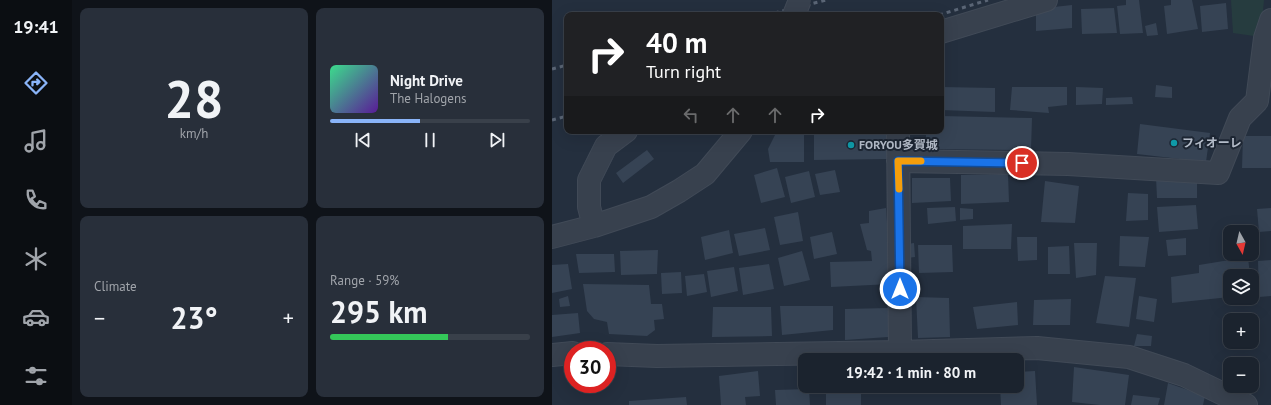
<!DOCTYPE html>
<meta charset="utf-8">
<style>
:root{--surface:#1b232e;--page:#282f3a;--text:#f1f3f6;--muted:#a0a4aa;--line:#39404a;--accent:#8ab4f8}
body{margin:0;font-family:"PT Sans","Noto Sans JP",sans-serif;background:var(--page);color:var(--text);height:100vh;display:flex;flex-direction:column;font-size:15px;white-space:nowrap}
*{box-sizing:border-box;margin:0}
p{font-size:13px;color:var(--muted)}
.icon{flex:none;width:22px;height:22px;fill:none;stroke:currentColor;stroke-width:2;stroke-linecap:round;stroke-linejoin:round}
.map{position:relative;flex:1;overflow:hidden}
.drawer{display:flex;flex-direction:column;gap:8px;padding:8px;background:#0f1319;width:480px}
.drawer>*{flex:none}
.guide{position:absolute;left:12px;top:12px;width:380px;height:122px;border-radius:8px;box-shadow:0 4px 16px #0002,0 0 0 1px var(--line);background:#202124;color:#fff;overflow:hidden}
.needle{width:26px;rotate:172deg}
.tools{position:absolute;left:671px;top:225px;display:grid;gap:8px}
.tools a{display:grid;place-items:center;width:36px;height:36px;border-radius:8px;background:var(--surface);box-shadow:0 4px 16px #0002,0 0 0 1px var(--line);font-size:20px}
.speed{position:absolute;left:12px;top:341px;display:flex;gap:8px;font-size:20px;font-weight:700;text-align:center}
.speed>*{display:grid;place-content:center;width:52px;height:52px;border-radius:50%;background:var(--surface);box-shadow:0 4px 16px #0002,0 0 0 1px var(--line);line-height:1}
.speed .limit{border:6px solid #d22;background:#fff;color:#111}
.pin{position:absolute;display:grid;place-items:center;width:34px;height:34px;color:#fff;margin:-17px;border:2px solid #fff;border-radius:50%;box-shadow:0 1px 4px #0007}
.me{position:absolute;width:44px;margin:-22px;rotate:0deg;stroke-linejoin:round;filter:drop-shadow(0 0 3px #0008)}
.turn{display:flex;align-items:center;gap:14px;height:84px;padding:0 16px;font-size:18px}
.turn .icon{width:52px;height:52px;stroke-width:2.5}
.turn b{display:block;font-size:28px;line-height:34px}
.lanes{display:flex;align-items:center;height:38px;padding:0 16px;background:#0003;justify-content:center;gap:20px;direction:ltr}
.lanes .off{opacity:.35}
.big{font-size:30px;font-weight:800;line-height:1.1}
.drawer .widget{flex:1;display:flex;flex-direction:column;justify-content:center;gap:6px;min-width:0;padding:0 14px;border-radius:8px;background:var(--page)}
.drawer .dial{align-items:center;gap:0}
.dial b{font-size:52px;line-height:1}
.song{display:flex;align-items:center;gap:12px}
.cover{width:48px;height:48px;border-radius:6px;background:linear-gradient(135deg,hsl(150 70% 55%),hsl(270 70% 35%))}
.played{height:4px;border-radius:2px;background:linear-gradient(90deg,var(--accent) 45%,var(--line) 45%)}
.keys{display:flex;justify-content:space-around;direction:ltr}
.heat{display:flex;justify-content:space-between;align-items:center;font-size:22px;direction:ltr}
.charge{height:6px;border-radius:3px;background:linear-gradient(90deg,#34c759 59%,var(--line) 0)}
.drawer .tiles{flex:1;display:grid;gap:8px;grid-template-columns:repeat(2,1fr)}
.trip{position:absolute;left:246px;top:353px;width:226px;height:40px;border-radius:8px;background:var(--surface);box-shadow:0 4px 16px #0002,0 0 0 1px var(--line);font-weight:800;line-height:40px;text-align:center}
main{display:flex;flex:1;min-height:0}
.tabs{display:flex;flex-direction:column;width:72px;justify-content:space-around;align-items:center;background:#0b0e12;color:var(--muted)}
.tabs .icon{width:28px;height:28px}
.tabs .current{color:var(--accent)}
.tabs b{font-size:18px;color:var(--text)}
.map>svg:first-child{display:block}
.green{fill:#263c3f}
.building{fill:#364354}
.lines{fill:none;stroke-linecap:round;stroke-linejoin:round}
.minor-casing{stroke:#414a57;stroke-width:24}
.minor{stroke:#38414e;stroke-width:22}
.rail{stroke:#5a6575;stroke-width:3;stroke-dasharray:4 4;stroke-linecap:butt}
.minor-bridge-casing{stroke:#414a57;stroke-width:24;stroke-linecap:butt}
.minor-bridge{stroke:#38414e;stroke-width:22}
.route-casing{stroke:#114b97;stroke-width:10}
.route{stroke:#1a73e8;stroke-width:7}
.slow{stroke:#f59e0b;stroke-width:7}
.culture-dot{fill:#0f9aa8;stroke:#1d2633;stroke-width:1.5}
.labels{text-anchor:middle;stroke-width:4;stroke-linejoin:round;paint-order:stroke}
.poi-label{font-size:12px;font-weight:bold;fill:#b4bcc9;stroke:#1d2633;text-anchor:start}
</style>
<main>
<nav class="tabs">
<b>19:41</b>
<svg class="icon current" aria-label="directions" viewBox="0 0 24 24"><path d="M12 3l9 9-9 9-9-9zM9 14v-3h6M13 9l2 2-2 2"/></svg>
<svg class="icon" aria-label="music" viewBox="0 0 24 24"><path d="M9 18V5l10-2v13"/><circle cx="6" cy="18" r="3"/><circle cx="16" cy="16" r="3"/></svg>
<svg class="icon" aria-label="phone" viewBox="0 0 24 24"><path d="M5 4h4l2 5-3 2q2 4 5 5l2-3 5 2v4C11 20 4 13 5 4z"/></svg>
<svg class="icon" aria-label="climate" viewBox="0 0 24 24"><path d="M12 3v18M4 7l16 10M4 17L20 7"/></svg>
<svg class="icon" aria-label="car" viewBox="0 0 24 24"><path d="M5 17H2v-5l4-1 3-4h7l3 4 3 1v5h-3M9 17h6M6 11h13"/><circle cx="7" cy="17" r="2"/><circle cx="17" cy="17" r="2"/></svg>
<svg class="icon" aria-label="filters" viewBox="0 0 24 24"><path d="M4 7h16M4 17h16"/><circle cx="9" cy="7" r="2"/><circle cx="15" cy="17" r="2"/></svg>
</nav>
<section class="drawer">
<div class="tiles">
<div class="widget dial"><b>28</b><p>km/h</p></div>
<div class="widget">
<div class="song"><i class="cover"></i><div><b>Night Drive</b><p>The Halogens</p></div></div>
<div class="played"></div>
<div class="keys"><svg class="icon" aria-label="previous" viewBox="0 0 24 24"><path d="M18 5L8 12l10 7zM5 5v14"/></svg><svg class="icon" aria-label="pause" viewBox="0 0 24 24"><path d="M8 5v14M16 5v14"/></svg><svg class="icon" aria-label="next" viewBox="0 0 24 24"><path d="M6 5l10 7-10 7zM19 5v14"/></svg></div>
</div>
<div class="widget"><p>Climate</p>
<div class="heat"><a>−</a><b class="big">23°</b><a>+</a></div>
</div>
<div class="widget"><p>Range · 59%</p><b class="big">295 km</b><div class="charge"></div></div>
</div>
</section>
<div class="map">
<svg width="719" height="405" viewBox="0 0 719 405">
<rect width="100%" height="100%" fill="#242f3e"/>
<path class="green" d="M 679,0 L 712,0 L 711,11 L 702,36 L 681,33 Z"/>
<path class="building" d="M 574,0 L 587,0 L 591,33 L 568,34 L 565,6 L 574,5 Z
M 619,0 L 640,0 L 646,29 L 615,34 L 612,6 L 619,5 Z
M 674,3 L 676,29 L 650,32 L 648,6 Z
M 520,5 L 520,28 L 484,31 L 484,9 Z
M 562,8 L 565,33 L 530,34 L 529,9 Z
M 604,23 L 606,35 L 595,36 L 593,26 Z
M 604,85 L 620,87 L 620,98 L 603,97 Z
M 389,87 L 443,88 L 443,112 L 389,110 Z
M 460,87 L 515,87 L 515,105 L 496,107 L 497,113 L 458,110 Z
M 524,87 L 551,88 L 550,104 L 524,105 Z
M 580,97 L 581,104 L 554,105 L 554,98 Z
M 389,116 L 480,118 L 479,150 L 374,149 L 374,131 L 389,131 Z
M 588,124 L 658,133 L 654,162 L 585,154 Z
M 225,131 L 252,132 L 252,162 L 218,162 L 216,149 Z
M 262,131 L 336,131 L 336,159 L 262,160 Z
M 691,136 L 719,136 L 719,168 L 690,168 Z
M 95,150 L 102,159 L 71,183 L 64,173 Z
M 225,168 L 233,197 L 209,203 L 202,175 Z
M 283,170 L 288,192 L 268,195 L 263,174 Z
M 257,171 L 263,197 L 239,203 L 233,177 Z
M 456,174 L 457,202 L 409,204 L 409,175 Z
M 604,177 L 645,178 L 645,198 L 605,198 Z
M 360,178 L 398,178 L 399,201 L 360,203 Z
M 493,181 L 527,186 L 523,223 L 489,222 Z
M 576,193 L 596,194 L 596,220 L 574,221 Z
M 644,205 L 646,229 L 607,232 L 605,207 Z
M 403,207 L 404,221 L 376,224 L 375,208 Z
M 334,208 L 339,284 L 279,287 L 278,262 L 320,261 L 319,251 L 315,250 L 308,224 L 317,223 L 317,211 Z
M 408,208 L 421,209 L 421,219 L 408,220 Z
M 719,208 L 719,231 L 707,232 L 705,209 Z
M 246,212 L 251,241 L 228,245 L 222,217 Z
M 460,224 L 459,249 L 411,249 L 411,226 Z
M 213,228 L 218,250 L 187,256 L 182,234 Z
M 177,230 L 181,253 L 153,260 L 149,237 Z
M 280,232 L 285,254 L 262,259 L 258,237 Z
M 568,236 L 597,237 L 593,267 L 567,266 Z
M 465,237 L 485,237 L 485,260 L 466,261 Z
M 634,238 L 634,255 L 616,256 L 614,240 Z
M 362,243 L 363,257 L 355,258 L 355,244 Z
M 522,243 L 545,243 L 544,275 L 524,278 Z
M 366,245 L 400,245 L 401,272 L 367,273 Z
M 517,246 L 518,274 L 496,274 L 496,247 Z
M 106,250 L 105,274 L 69,275 L 68,251 Z
M 250,251 L 258,280 L 232,286 L 226,258 Z
M 24,254 L 62,254 L 63,272 L 27,273 Z
M 696,257 L 698,276 L 678,276 L 678,297 L 620,303 L 619,277 L 647,273 L 647,265 Z
M 719,260 L 719,296 L 707,297 L 706,261 Z
M 16,264 L 20,289 L 0,293 L 0,265 Z
M 217,264 L 222,289 L 191,295 L 187,268 Z
M 182,267 L 186,291 L 159,297 L 155,271 Z
M 129,272 L 130,293 L 110,294 L 109,273 Z
M 152,274 L 155,292 L 135,296 L 133,276 Z
M 553,276 L 584,278 L 577,327 L 544,323 Z
M 31,284 L 97,285 L 99,304 L 110,304 L 112,319 L 102,320 L 103,330 L 95,336 L 57,334 L 55,322 L 42,319 L 35,311 Z
M 16,296 L 18,306 L 8,307 L 7,299 Z
M 587,296 L 605,299 L 602,322 L 584,319 Z
M 364,297 L 397,298 L 398,337 L 366,338 Z
M 519,299 L 518,325 L 481,325 L 482,300 Z
M 465,302 L 466,325 L 425,329 L 421,307 Z
M 228,306 L 281,306 L 281,330 L 230,335 Z
M 161,307 L 219,307 L 220,336 L 160,337 Z
M 337,308 L 336,337 L 293,340 L 293,309 Z
M 26,313 L 28,333 L 0,337 L 0,315 Z
M 677,319 L 678,319 L 678,337 L 673,335 Z
M 585,334 L 600,336 L 599,346 L 582,346 Z
M 522,367 L 577,375 L 573,405 L 548,405 L 520,402 Z
M 206,371 L 208,396 L 193,397 L 194,405 L 169,405 L 167,376 Z
M 483,371 L 485,405 L 449,405 L 448,386 L 465,386 L 465,372 Z
M 616,383 L 653,396 L 651,405 L 612,405 Z
M 309,387 L 309,405 L 274,405 L 274,388 Z
M 257,389 L 258,405 L 224,405 L 223,390 Z
M 581,395 L 608,398 L 606,405 L 579,405 Z
M 134,397 L 135,405 L 77,405 L 77,401 Z"/>
<g class="lines">
<g class="minor-casing">
<path id="minor" d="M 389,32 L 494,0
M 346,131 L 348,352
M 346,161 L 516,164 L 666,173 L 688,118 L 705,101 L 713,38 L 719,20
M 42,226 L 37,207 L 37,180 L 54,146 L 74,131
M 0,237 L 42,226 L 99,207 L 127,191 L 153,174 L 189,131
M 55,354 L 105,356 L 348,352 L 485,348 L 577,357 L 632,375 L 694,405
M 0,355 L 21,353"/>
</g>
<use href="#minor" class="minor"/>
<path class="rail" d="M 215,15 L 274,0
M 387,15 L 436,0
M 0,69 L 15,65
M 0,120 L 15,116"/>
<g class="minor-bridge-casing">
<path id="minor-bridge" d="M 242,15 L 248,0"/>
</g>
<use href="#minor-bridge" class="minor-bridge"/>
</g>
<g class="lines">
<g class="route-casing">
<path id="route" d="M 348,289 L 346,161 L 470,163"/>
</g>
<use href="#route" class="route"/>
<path class="slow" d="M 347,189 L 346,161 L 369,161"/>
</g>
<g class="culture-dot">
<circle cx="622" cy="143" r="4"/>
<circle cx="299" cy="145" r="4"/>
</g>
<g class="labels">
<g class="poi-label">
<text x="630" y="147">フィオーレ</text>
<text x="307" y="149">FORYOU多賀城</text>
</g>
</g>
</svg>
<div class="tools">
<a><svg class="needle" viewBox="-14 -14 28 28"><path d="M0-13l5 13h-10z" fill="#e53935"/><path d="M0 13l5-13h-10z" fill="#a0a4aa"/></svg></a>
<a><svg class="icon" aria-label="layers" viewBox="0 0 24 24"><path d="M12 4l9 5-9 5-9-5zM3 14l9 5 9-5"/></svg></a>
<a>+</a>
<a>−</a>
</div>
<div class="speed"><div class="limit">30</div></div>
<div class="pin" style="left:470px;top:163px;background:#d93025"><svg class="icon" aria-label="arrive" viewBox="0 0 24 24"><path d="M6 21V4h12l-3 4 3 4H6"/></svg></div>
<svg class="me" style="left:348px;top:289px" viewBox="-20 -20 40 40"><circle r="17" fill="#1a73e8" stroke="#fff" stroke-width="3"/><path d="M0-11L8 9 0 5-8 9z" fill="#fff"/></svg>
<div class="trip">19:42 · 1 min · 80 m</div>
<div class="guide">
<div class="turn"><svg class="icon" aria-label="right" viewBox="0 0 24 24"><path d="M7 20v-9h11M14 6l5 5-5 5"/></svg><div><b>40 m</b>Turn right</div></div>
<div class="lanes"><svg class="icon off" aria-label="left" viewBox="0 0 24 24"><path d="M17 20v-9H6M10 6l-5 5 5 5"/></svg><svg class="icon off" aria-label="ahead" viewBox="0 0 24 24"><path d="M12 20V5M6 11l6-6 6 6"/></svg><svg class="icon off" aria-label="ahead" viewBox="0 0 24 24"><path d="M12 20V5M6 11l6-6 6 6"/></svg><svg class="icon" aria-label="right" viewBox="0 0 24 24"><path d="M7 20v-9h11M14 6l5 5-5 5"/></svg></div>
</div>
</div>
</main>
